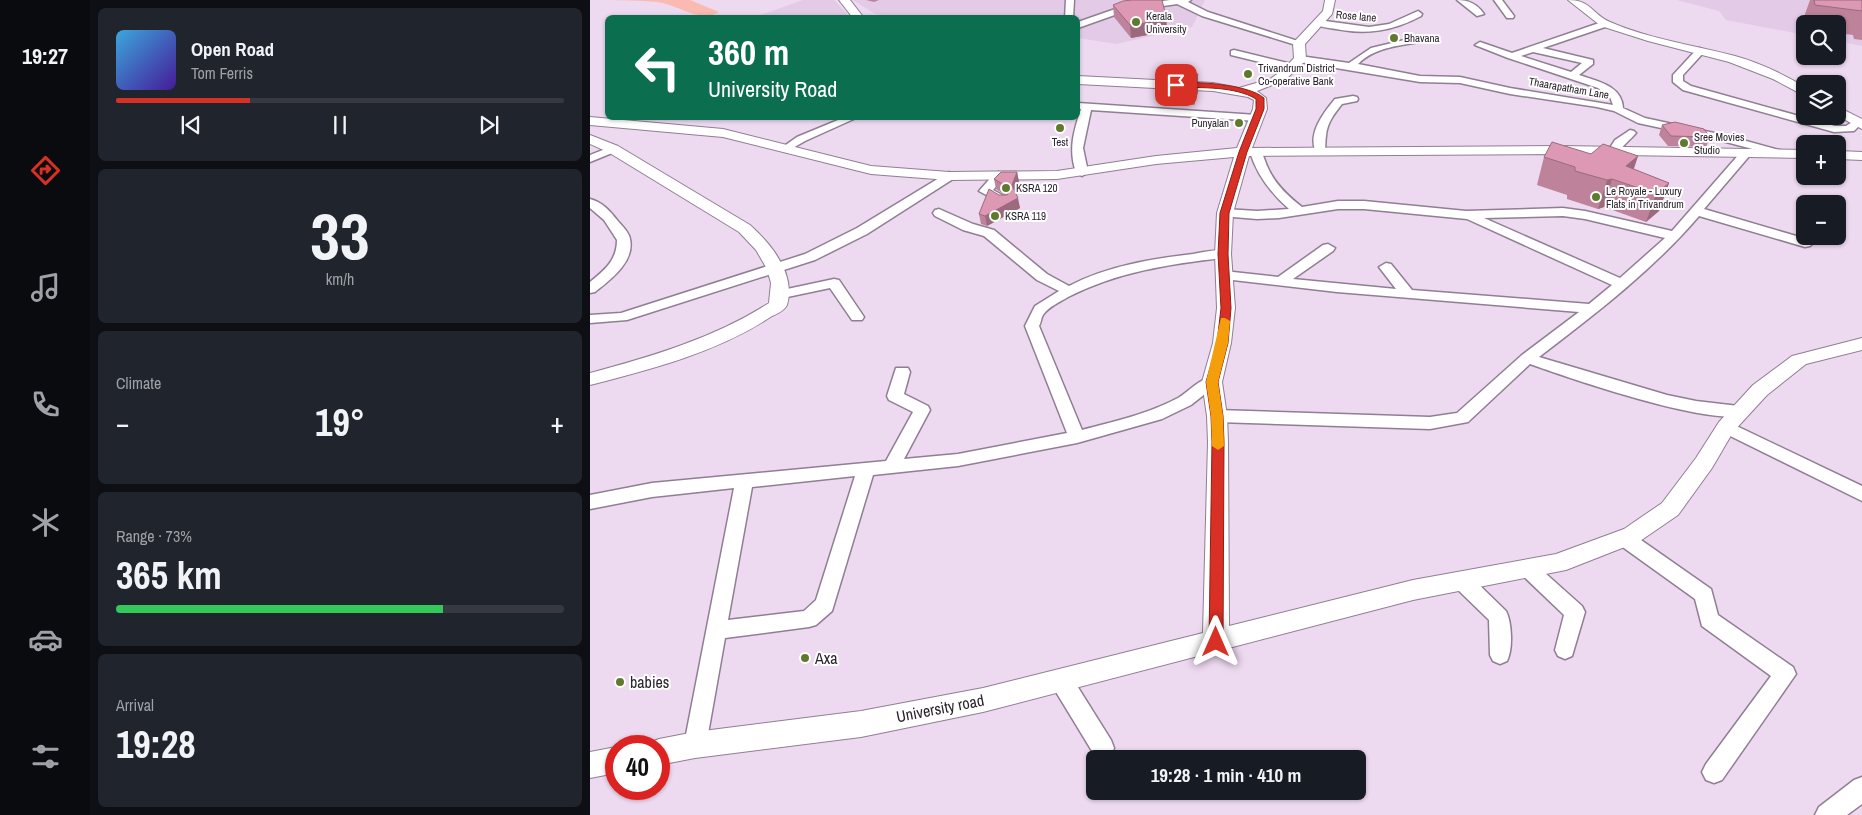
<!DOCTYPE html>
<meta charset="utf-8">
<style>
:root{--surface:#171b24;--page:#20242c;--text:#f1f3f6;--muted:#9ea1a6;--line:#363941;--accent:#d93025}
body{margin:0;font-family:"Archivo Narrow",sans-serif;background:var(--page);color:var(--text);height:100vh;display:flex;flex-direction:column;font-size:19px;white-space:nowrap}
*{box-sizing:border-box;margin:0}
p{font-size:16px;color:var(--muted)}
.icon{flex:none;width:28px;height:28px;fill:none;stroke:currentColor;stroke-width:2;stroke-linecap:round;stroke-linejoin:round}
.map{position:relative;flex:1;overflow:hidden}
.panel{display:flex;flex-direction:column;gap:8px;padding:8px;background:#0d0f14;width:500px}
.panel>*{flex:none}
.top-card{position:absolute;left:15px;top:15px;width:475px;height:105px;border-radius:8px;box-shadow:0 1px 4px #0004;background:#0b6e4f;color:#fff;overflow:hidden}
.fabs{position:absolute;left:1206px;top:15px;display:grid;gap:10px}
.fabs a{display:grid;place-items:center;width:50px;height:50px;border-radius:8px;background:var(--surface);box-shadow:0 1px 4px #0004;font-size:25px}
.speed{position:absolute;left:15px;top:735px;display:flex;gap:10px;font-size:25px;font-weight:700;text-align:center}
.speed>*{display:grid;place-content:center;width:65px;height:65px;border-radius:50%;background:var(--surface);box-shadow:0 1px 4px #0004;line-height:1}
.speed .limit{border:8px solid #d22;background:#fff;color:#111}
.pin{position:absolute;display:grid;place-items:center;width:42px;height:42px;color:#fff;margin:-21px;border-radius:10px;box-shadow:0 2px 8px #0006}
.me{position:absolute;width:55px;margin:-28px;rotate:0deg;stroke-linejoin:round;filter:drop-shadow(0 0 4px #0008)}
.turn{display:flex;align-items:center;gap:18px;height:105px;padding:0 20px;font-size:22px}
.turn .icon{width:65px;height:65px;stroke-width:2.5}
.turn b{display:block;font-size:35px;line-height:42px}
.big{font-size:38px;font-weight:700;line-height:1.1}
.panel .tile{flex:1;display:flex;flex-direction:column;justify-content:center;gap:8px;min-width:0;padding:0 18px;border-radius:8px;background:var(--page)}
.panel .dial{align-items:center;gap:0}
.dial b{font-size:65px;line-height:1}
.song{display:flex;align-items:center;gap:15px}
.cover{width:60px;height:60px;border-radius:8px;background:linear-gradient(135deg,hsl(200 70% 55%),hsl(260 70% 35%))}
.played{height:5px;border-radius:2px;background:linear-gradient(90deg,var(--accent) 30%,var(--line) 30%)}
.keys{display:flex;justify-content:space-around;direction:ltr}
.heat{display:flex;justify-content:space-between;align-items:center;font-size:28px;direction:ltr}
.charge{height:8px;border-radius:4px;background:linear-gradient(90deg,#34c759 73%,var(--line) 0)}
.trip{position:absolute;left:496px;top:750px;width:280px;height:50px;border-radius:8px;background:var(--surface);box-shadow:0 1px 4px #0004;font-weight:700;line-height:50px;text-align:center}
main{display:flex;flex:1;min-height:0}
.menu{display:flex;flex-direction:column;width:90px;justify-content:space-around;align-items:center;background:#090b0e;color:var(--muted)}
.menu .icon{width:35px;height:35px}
.menu .selected{color:var(--accent)}
.menu b{font-size:22px;color:var(--text)}
.map>svg:first-child{display:block}
.built{fill:#e3cbe7}
.green{fill:#fabab2}
.lines{fill:none;stroke-linecap:round;stroke-linejoin:round}
.minor-casing{stroke:#907e93;stroke-width:3}
.tertiary-casing{stroke:#907e93;stroke-width:2}
.minor{fill:#fff;fill-rule:evenodd}
.tertiary{fill:#fff;fill-rule:evenodd}
.wall{fill:#be839a}
.shaded-wall{fill:#9b6a7d}
.building{fill:#dd98b3;stroke:#9b6a7d}
.route{fill:#d93025;stroke:#8d1f18}
.slow{fill:#f59e0b}
.poi-dot{fill:#607a2d;stroke:#fff;stroke-width:2}
.labels{text-anchor:middle;stroke-width:4;stroke-linejoin:round;paint-order:stroke}
.far-poi-label{font-size:11px;fill:#2b242c;stroke:#fff;text-anchor:start}
.far-street-label{font-size:11px;fill:#2b242c;stroke:#fff}
.near-poi-label{font-size:16px;fill:#2b242c;stroke:#fff;text-anchor:start}
.near-street-label{font-size:16px;fill:#2b242c;stroke:#fff}
</style>
<main>
<nav class="menu">
<b>19:27</b>
<svg class="icon selected" aria-label="directions" viewBox="0 0 24 24"><path d="M12 3l9 9-9 9-9-9zM9 14v-3h6M13 9l2 2-2 2"/></svg>
<svg class="icon" aria-label="music" viewBox="0 0 24 24"><path d="M9 18V5l10-2v13"/><circle cx="6" cy="18" r="3"/><circle cx="16" cy="16" r="3"/></svg>
<svg class="icon" aria-label="phone" viewBox="0 0 24 24"><path d="M5 4h4l2 5-3 2q2 4 5 5l2-3 5 2v4C11 20 4 13 5 4z"/></svg>
<svg class="icon" aria-label="climate" viewBox="0 0 24 24"><path d="M12 3v18M4 7l16 10M4 17L20 7"/></svg>
<svg class="icon" aria-label="car" viewBox="0 0 24 24"><path d="M5 17H2v-5l4-1 3-4h7l3 4 3 1v5h-3M9 17h6M6 11h13"/><circle cx="7" cy="17" r="2"/><circle cx="17" cy="17" r="2"/></svg>
<svg class="icon" aria-label="filters" viewBox="0 0 24 24"><path d="M4 7h16M4 17h16"/><circle cx="9" cy="7" r="2"/><circle cx="15" cy="17" r="2"/></svg>
</nav>
<section class="panel">
<div class="tile">
<div class="song"><i class="cover"></i><div><b>Open Road</b><p>Tom Ferris</p></div></div>
<div class="played"></div>
<div class="keys"><svg class="icon" aria-label="previous" viewBox="0 0 24 24"><path d="M18 5L8 12l10 7zM5 5v14"/></svg><svg class="icon" aria-label="pause" viewBox="0 0 24 24"><path d="M8 5v14M16 5v14"/></svg><svg class="icon" aria-label="next" viewBox="0 0 24 24"><path d="M6 5l10 7-10 7zM19 5v14"/></svg></div>
</div>
<div class="tile dial"><b>33</b><p>km/h</p></div>
<div class="tile"><p>Climate</p>
<div class="heat"><a>−</a><b class="big">19°</b><a>+</a></div>
</div>
<div class="tile"><p>Range · 73%</p><b class="big">365 km</b><div class="charge"></div></div>
<div class="tile"><p>Arrival</p><b class="big">19:28</b></div>
</section>
<div class="map">
<svg width="1272" height="815" viewBox="0 0 1272 815">
<rect width="100%" height="100%" fill="#edd9f0"/>
<path class="built" d="M 213,0 L 244,0 L 260,17 L 165,17 Z
M 263,0 L 615,0 L 602,27 L 526,44 L 488,38 L 488,18 L 308,17 L 285,14 Z
M 1087,0 L 1272,0 L 1272,46 L 1248,41 L 1248,24 L 1215,24 L 1215,35 L 1136,20 L 1129,11 Z"/>
<path class="green" d="M 22,0 L 100,0 L 129,12 C 112,23 90,7 73,3 C 57,0 38,1 22,0 Z"/>
<g class="lines">
<g class="minor-casing">
<path id="minor" d="M 476,0 L 484,0 L 483,18 L 475,18 Z
M 580,0 L 601,0 L 598,2 L 618,12 L 714,43 L 712,45 L 706,45 L 612,16 L 587,4 L 533,12 L 488,28 L 488,22 L 531,7 Z
M 867,0 C 879,0 887,4 894,14 L 887,16 Z
M 904,0 L 912,0 L 924,16 L 923,18 L 917,18 Z
M 828,11 L 832,14 L 831,16 C 803,31 778,35 746,29 C 739,28 729,27 724,23 L 728,20 L 779,27 L 799,24 Z
M 1015,21 L 1018,22 L 1018,26 L 953,48 L 1003,60 L 1003,64 L 989,75 C 1006,81 1032,85 1033,108 L 1055,118 L 1138,136 L 1193,151 L 1195,153 L 1193,155 L 1189,156 L 1136,142 L 1048,123 L 1024,111 L 1007,107 L 920,94 L 870,83 L 830,82 L 710,62 L 705,59 L 710,56 L 759,63 L 781,48 L 831,36 L 834,37 L 834,41 C 811,46 786,46 768,64 L 830,76 L 870,77 L 920,88 L 1023,105 L 1020,97 L 1008,88 L 918,58 L 885,45 L 890,42 L 922,53 ZM 943,52 L 992,63 L 981,72 L 931,56 Z
M 1110,48 L 1115,51 L 1093,75 L 1093,81 L 1101,86 L 1245,126 L 1256,126 L 1267,119 L 1271,120 L 1272,123 L 1264,131 L 1244,132 L 1093,90 L 1083,82 L 1083,75 L 1107,49 Z
M 644,50 L 706,65 L 708,67 L 703,70 L 641,55 L 641,51 Z
M 763,96 L 767,97 L 768,99 L 767,101 L 752,104 C 744,114 737,123 736,136 C 735,142 736,147 734,152 L 726,152 C 717,134 734,112 745,99 Z
M 488,103 L 667,115 L 672,118 L 667,121 L 501,110 L 493,148 L 498,172 L 492,176 L 486,172 C 478,150 484,130 491,109 L 488,109 Z
M 253,118 L 266,118 L 215,141 L 196,152 L 190,149 L 207,137 Z
M 1040,130 L 1044,131 L 1046,133 C 1040,140 1033,145 1028,153 L 1020,153 L 1018,151 L 1025,140 Z
M 23,146 L 27,147 L 29,149 L 27,151 L 0,162 L 0,155 Z
M 666,149 C 674,151 674,161 678,168 C 685,184 698,196 712,207 L 748,201 L 774,201 L 876,211 L 973,208 L 995,211 L 1082,231 L 1151,152 L 1155,151 L 1161,154 L 1114,209 L 1213,238 L 1216,236 L 1230,236 L 1220,246 L 1215,247 L 1109,216 C 1063,270 1005,314 949,357 L 1077,395 L 1106,401 L 1157,407 L 1159,411 L 1157,415 C 1118,426 982,379 940,364 L 878,422 L 840,429 L 627,422 L 621,420 L 619,416 L 621,412 L 627,410 L 840,417 L 867,413 L 932,355 L 989,312 L 747,292 L 634,279 L 627,275 L 629,272 L 634,271 L 688,277 L 733,245 L 738,244 L 745,248 L 743,251 L 703,279 L 806,289 L 789,267 L 796,263 L 801,264 L 822,290 L 999,304 L 1022,285 L 877,219 L 774,209 L 748,209 L 689,218 L 667,219 L 631,216 L 629,213 L 631,210 L 635,209 L 667,211 L 699,209 C 681,193 667,175 660,152 ZM 973,216 L 995,219 L 1075,238 L 1030,278 L 894,218 Z
M 359,172 L 365,176 L 363,179 L 277,234 L 225,260 L 37,320 L 0,323 L 0,315 L 31,313 L 215,254 L 267,228 Z
M 409,172 L 415,176 L 403,190 L 421,200 L 419,203 L 411,203 L 389,191 L 405,173 Z
M 0,199 C 12,202 20,211 27,220 C 32,226 39,232 40,239 C 45,262 20,280 5,292 L 0,293 L 0,282 C 15,270 27,260 27,240 L 14,220 L 0,208 Z
M 349,209 L 383,224 L 404,230 L 457,274 L 479,286 C 517,266 561,259 603,254 C 614,252 627,249 638,251 L 640,254 L 633,258 C 579,264 527,272 478,297 C 470,302 458,307 453,315 C 451,318 451,323 449,326 L 492,430 C 525,421 558,414 588,398 C 600,391 613,374 628,378 L 630,382 L 601,405 L 572,419 L 487,443 L 368,466 L 283,475 L 242,611 L 226,625 L 219,627 L 135,638 L 116,745 L 113,752 L 105,756 L 97,752 L 94,745 L 144,488 L 62,497 L 0,509 L 0,495 L 62,483 L 296,461 L 323,412 L 299,400 L 297,396 L 306,368 L 318,368 L 320,372 L 314,394 L 338,406 L 340,410 L 314,459 L 368,454 L 477,433 L 435,326 L 445,306 L 469,291 L 447,280 L 394,236 L 373,230 L 345,216 L 343,213 L 345,210 ZM 265,476 L 226,600 L 214,611 L 138,620 L 162,487 Z
M 244,279 L 249,280 L 274,317 L 272,320 L 262,320 L 240,288 L 188,299 L 183,298 L 181,295 L 183,292 Z
M 1136,421 L 1272,486 L 1272,501 L 1130,431 L 1128,427 L 1130,423 Z
M 1034,531 L 1041,533 L 1121,589 L 1128,615 L 1203,667 L 1206,674 L 1132,780 L 1124,783 L 1116,780 L 1112,772 L 1116,764 L 1181,676 L 1112,626 L 1105,599 L 1027,543 L 1025,538 L 1027,533 Z
M 938,561 L 945,564 L 992,606 L 995,612 L 982,656 L 975,659 L 968,656 L 965,650 L 974,615 L 931,574 L 928,569 L 931,564 Z
M 872,573 L 879,575 L 916,611 C 922,623 923,649 917,661 L 910,664 L 903,661 L 900,655 L 899,620 L 865,587 L 862,581 L 865,575 Z
M 471,671 L 479,673 L 521,740 L 524,748 L 521,756 L 513,759 L 505,756 L 463,687 L 460,680 L 463,673 Z
M 1272,777 L 1272,804 L 1257,815 L 1225,815 L 1229,807 L 1264,780 Z"/>
</g>
<g class="tertiary-casing">
<path id="tertiary" d="M 249,0 L 260,0 L 274,18 L 263,18 Z
M 735,0 L 745,0 L 742,14 L 715,44 L 716,59 L 714,62 L 695,80 L 667,91 L 676,98 L 677,109 L 662,148 L 970,146 L 1215,150 L 1215,158 L 970,154 L 659,156 L 643,213 L 641,254 L 645,308 L 641,343 L 632,382 L 637,416 L 638,442 L 639,626 L 823,580 L 966,554 L 1034,529 L 1072,503 L 1106,458 L 1129,422 L 1163,385 L 1202,356 L 1272,338 L 1272,350 L 1216,364 L 1177,395 L 1143,432 L 1122,468 L 1088,515 L 1050,541 L 976,570 L 823,600 L 393,712 L 271,737 L 105,758 L 69,765 L 69,746 L 58,746 L 59,743 L 69,739 L 105,732 L 271,711 L 393,688 L 613,633 L 618,442 L 617,416 L 612,382 L 623,343 L 627,308 L 625,254 L 627,213 L 644,157 L 566,164 L 467,179 L 359,180 L 281,174 L 133,137 L 0,125 L 0,117 L 133,129 L 281,166 L 359,172 L 467,171 L 566,156 L 647,148 L 663,109 L 664,100 L 658,97 L 623,91 L 488,84 L 488,76 L 623,83 L 649,88 L 680,79 L 693,70 L 704,58 L 703,43 L 733,11 Z
M 978,0 C 1001,0 1002,14 1020,22 C 1059,39 1104,45 1145,56 C 1170,63 1193,74 1215,87 L 1215,96 L 1183,79 L 1139,62 L 1058,41 L 1011,26 Z
M 1248,107 L 1272,119 L 1272,129 L 1248,116 Z
M 0,135 L 28,146 L 160,225 C 181,244 206,274 197,305 C 195,310 187,314 182,316 C 128,352 62,369 0,385 L 0,373 C 63,356 124,338 179,303 L 181,283 L 177,269 L 166,250 L 149,232 L 18,152 L 0,144 Z
M 1248,151 L 1272,152 L 1272,160 L 1248,159 Z
M 26,747 L 26,773 L 0,778 L 0,752 Z"/>
</g>
<use href="#minor" class="minor"/>
<use href="#tertiary" class="tertiary"/>
</g>
<path class="wall" d="M 276,0 L 289,0 L 284,2 Z
M 1220,0 L 1272,0 L 1272,40 L 1264,39 L 1263,35 L 1248,33 L 1248,24 L 1215,24 L 1215,14 Z
M 523,5 L 576,16 L 577,29 L 563,31 L 563,34 L 541,38 L 524,17 Z
M 608,74 L 608,92 L 604,105 L 589,104 L 589,86 Z
M 1072,125 L 1120,137 L 1116,147 L 1078,146 L 1069,135 Z
M 1001,154 L 1048,156 L 1043,169 L 1079,183 L 1069,211 L 1056,222 L 1014,207 L 1008,209 L 977,199 L 977,195 L 947,185 L 954,157 Z
M 427,172 L 429,182 L 425,192 L 430,208 L 397,226 L 391,224 L 389,214 L 409,195 L 415,195 L 406,189 L 404,179 Z"/>
<path class="shaded-wall" d="M 576,16 L 577,29 L 563,31 L 563,34 L 541,38 L 540,25 L 559,19 Z
M 608,74 L 608,92 L 604,105 L 604,86 Z
M 1048,156 L 1039,184 L 1036,166 Z
M 427,172 L 429,182 L 424,196 L 422,185 Z
M 1022,179 L 1014,207 L 1008,209 L 1017,180 Z
M 1079,183 L 1069,211 L 1056,222 L 1066,194 Z
M 428,198 L 430,208 L 397,226 L 395,216 Z"/>
<path class="building" d="M 542,0 L 572,0 L 576,16 L 559,19 L 562,22 L 540,25 L 523,5 L 533,1 Z
M 1224,0 L 1272,0 L 1272,11 L 1225,5 Z
M 591,73 L 608,74 L 604,86 L 589,86 Z
M 1085,122 L 1114,129 L 1120,137 L 1081,136 L 1072,125 Z
M 962,142 L 1001,154 L 1013,144 L 1048,156 L 1036,166 L 1079,183 L 1066,194 L 1022,179 L 1017,180 L 985,171 L 985,167 L 954,157 Z
M 411,172 L 427,172 L 422,185 L 428,198 L 395,216 L 389,214 L 399,189 L 409,195 L 417,195 L 421,191 L 420,188 L 404,179 Z"/>
<path class="route" d="M 584,83 C 604,81 658,84 674,98 L 674,109 L 657,152 L 639,213 L 638,254 L 641,308 L 638,343 L 628,382 L 633,416 L 634,442 L 633,642 L 631,646 L 626,648 L 621,646 L 619,642 L 622,442 L 621,416 L 616,382 L 627,343 L 631,308 L 628,254 L 630,213 L 649,152 L 666,109 L 666,99 C 645,86 611,88 586,87 L 584,87 Z"/>
<path class="slow" d="M 631,318 L 635,318 L 640,321 L 638,343 L 628,382 L 633,416 L 634,446 L 628,450 L 622,446 L 621,416 L 616,382 Z"/>
<g class="poi-dot">
<circle cx="546" cy="22" r="5"/>
<circle cx="804" cy="38" r="5"/>
<circle cx="658" cy="74" r="5"/>
<circle cx="649" cy="123" r="5"/>
<circle cx="470" cy="128" r="5"/>
<circle cx="1094" cy="143" r="5"/>
<circle cx="416" cy="188" r="5"/>
<circle cx="1006" cy="197" r="5"/>
<circle cx="405" cy="216" r="5"/>
<circle cx="215" cy="658" r="5"/>
<circle cx="30" cy="682" r="5"/>
</g>
<g class="labels">
<g class="far-poi-label">
<text x="556" y="20">Kerala<tspan x="556" dy="13">University</tspan></text>
<text x="814" y="42">Bhavana</text>
<text x="668" y="72">Trivandrum District<tspan x="668" dy="13">Co-operative Bank</tspan></text>
<text x="639" y="127" text-anchor="end">Punyalan</text>
<text x="1104" y="141">Sree Movies<tspan x="1104" dy="13">Studio</tspan></text>
<text x="470" y="146" text-anchor="middle">Test</text>
<text x="426" y="192">KSRA 120</text>
<text x="1016" y="195">Le Royale - Luxury<tspan x="1016" dy="13">Flats in Trivandrum</tspan></text>
<text x="415" y="220">KSRA 119</text>
</g>
<g class="far-street-label">
<text transform="translate(766 16) rotate(5)" y="4">Rose lane</text>
<text transform="translate(979 88) rotate(10)" y="4">Thaarapatham Lane</text>
</g>
<g class="near-poi-label">
<text x="225" y="664">Axa</text>
<text x="40" y="688">babies</text>
</g>
<g class="near-street-label">
<text transform="translate(350 708) rotate(-11)" y="6">University road</text>
</g>
</g>
</svg>
<div class="fabs">
<a><svg class="icon" aria-label="search" viewBox="0 0 24 24"><circle cx="10" cy="10" r="6"/><path d="M15 15l6 6"/></svg></a>
<a><svg class="icon" aria-label="layers" viewBox="0 0 24 24"><path d="M12 4l9 5-9 5-9-5zM3 14l9 5 9-5"/></svg></a>
<a>+</a>
<a>−</a>
</div>
<div class="speed"><div class="limit">40</div></div>
<div class="pin" style="left:586px;top:85px;background:#d93025"><svg class="icon" aria-label="arrive" viewBox="0 0 24 24"><path d="M6 21V4h12l-3 4 3 4H6"/></svg></div>
<svg class="me" style="left:626px;top:642px" viewBox="-20 -20 40 40"><path d="M0-17L14 15 0 8-14 15z" fill="#d93025" stroke="#fff" stroke-width="4"/></svg>
<div class="trip">19:28 · 1 min · 410 m</div>
<div class="top-card">
<div class="turn"><svg class="icon" aria-label="left" viewBox="0 0 24 24"><path d="M17 20v-9H6M10 6l-5 5 5 5"/></svg><div><b>360 m</b>University Road</div></div>
</div>
</div>
</main>
